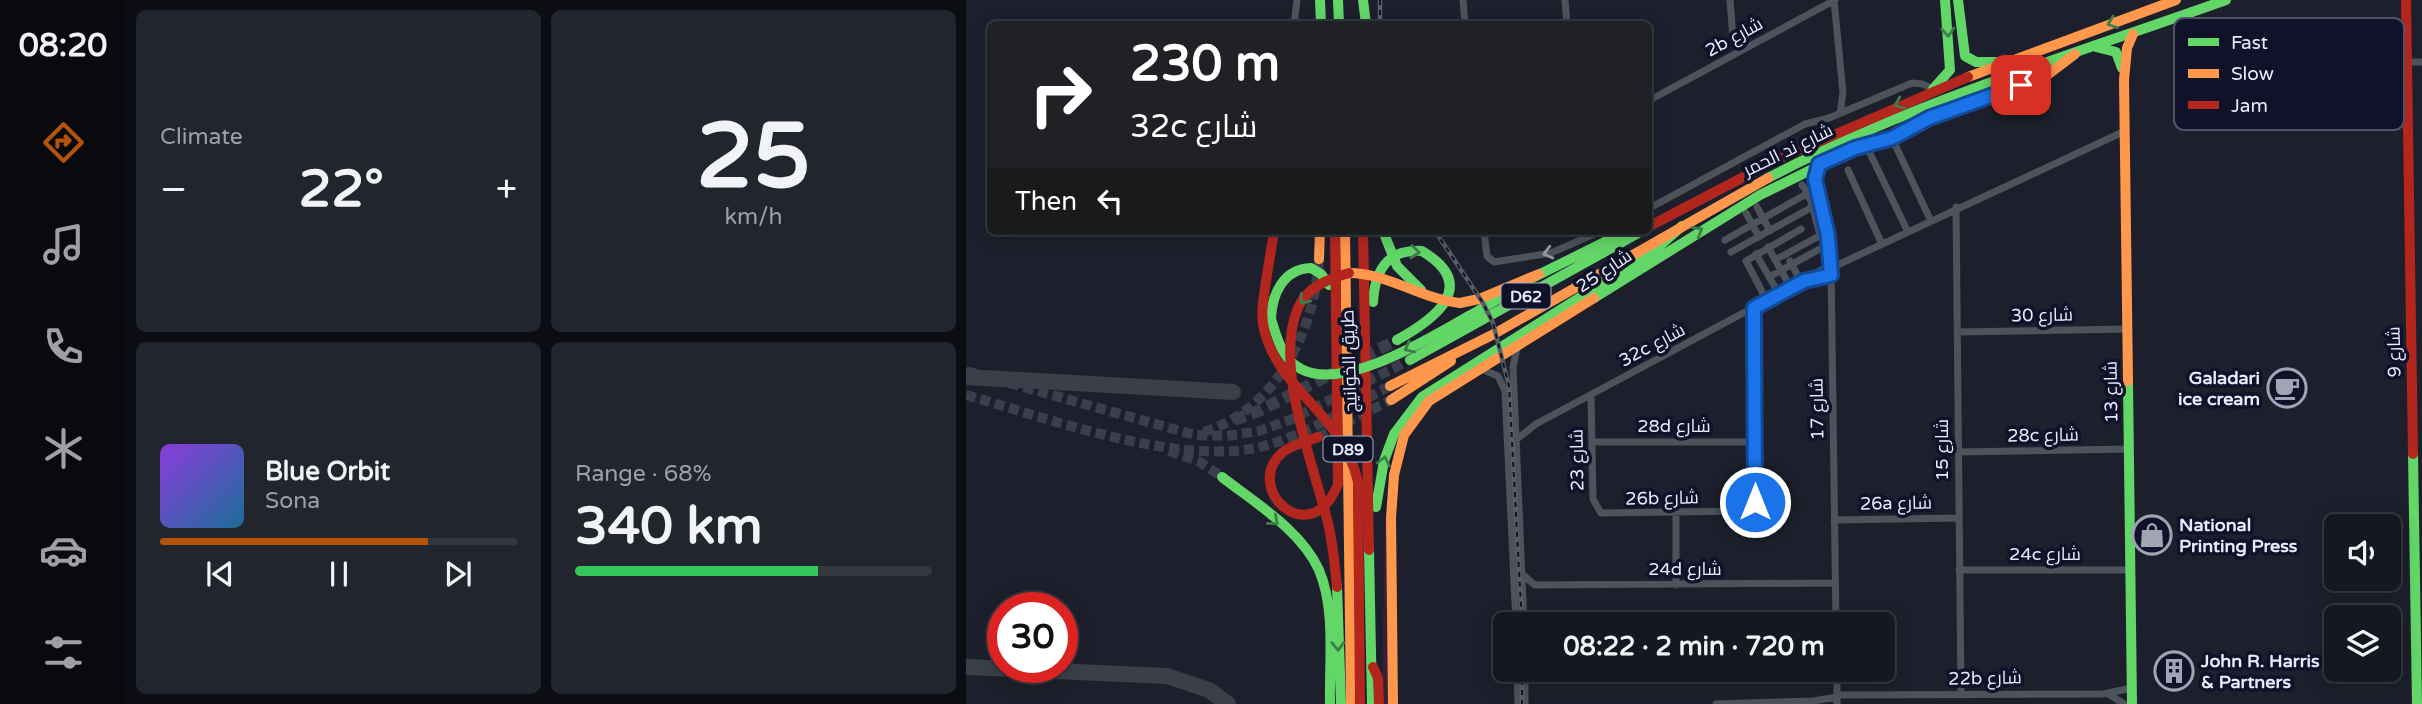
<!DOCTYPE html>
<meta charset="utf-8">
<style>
:root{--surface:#161821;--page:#23252e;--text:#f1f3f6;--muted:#9ea0a5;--line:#35373f;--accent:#b45309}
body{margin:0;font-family:"Varela Round",Cairo,sans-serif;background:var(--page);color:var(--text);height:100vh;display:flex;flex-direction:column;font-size:26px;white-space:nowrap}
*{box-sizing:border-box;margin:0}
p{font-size:23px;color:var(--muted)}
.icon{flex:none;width:38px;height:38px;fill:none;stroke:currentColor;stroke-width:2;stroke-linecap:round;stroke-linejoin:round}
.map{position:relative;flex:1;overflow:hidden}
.details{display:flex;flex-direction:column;gap:10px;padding:10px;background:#0c0d12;width:840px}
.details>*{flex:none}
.hud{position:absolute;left:21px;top:21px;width:665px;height:214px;border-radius:10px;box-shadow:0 4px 18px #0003,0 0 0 2px var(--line);background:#202124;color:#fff;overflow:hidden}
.buttons{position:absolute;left:1358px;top:514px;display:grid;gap:14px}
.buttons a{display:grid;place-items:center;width:77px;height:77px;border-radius:10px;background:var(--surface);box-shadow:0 4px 18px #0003,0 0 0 2px var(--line);font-size:35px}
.speed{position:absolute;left:21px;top:592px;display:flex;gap:14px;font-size:35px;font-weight:700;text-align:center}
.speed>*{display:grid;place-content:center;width:91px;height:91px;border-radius:50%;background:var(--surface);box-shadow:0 4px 18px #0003,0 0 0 2px var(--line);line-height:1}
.speed .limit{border:10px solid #d22;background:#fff;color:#111}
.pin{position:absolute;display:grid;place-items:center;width:60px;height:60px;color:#fff;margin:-30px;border-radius:14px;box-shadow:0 4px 10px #0006}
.me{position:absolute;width:77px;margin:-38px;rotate:0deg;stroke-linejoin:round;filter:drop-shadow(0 0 5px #0008)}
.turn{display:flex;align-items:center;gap:24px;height:147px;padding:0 28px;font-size:32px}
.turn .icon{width:91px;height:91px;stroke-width:2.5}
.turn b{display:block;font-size:49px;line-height:60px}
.then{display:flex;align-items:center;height:66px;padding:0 28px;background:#0003;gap:14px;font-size:26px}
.big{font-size:52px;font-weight:700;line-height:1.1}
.details .widget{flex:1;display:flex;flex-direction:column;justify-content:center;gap:10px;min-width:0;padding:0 24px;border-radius:10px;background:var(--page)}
.details .dial{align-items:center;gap:0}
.dial b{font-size:91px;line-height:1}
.song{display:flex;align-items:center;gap:21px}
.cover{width:84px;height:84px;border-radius:10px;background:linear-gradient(135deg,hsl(270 70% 55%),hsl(200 70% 35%))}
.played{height:7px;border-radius:4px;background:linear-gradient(90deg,var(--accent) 75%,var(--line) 75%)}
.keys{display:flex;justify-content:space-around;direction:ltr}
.heat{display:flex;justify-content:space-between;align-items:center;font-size:38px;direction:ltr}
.charge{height:10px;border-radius:5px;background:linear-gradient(90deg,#34c759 68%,var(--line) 0)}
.details .tiles{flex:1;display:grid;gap:10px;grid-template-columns:repeat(2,1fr)}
.trip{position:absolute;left:527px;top:612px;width:402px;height:70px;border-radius:10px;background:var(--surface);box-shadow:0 4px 18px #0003,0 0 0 2px var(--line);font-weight:700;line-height:70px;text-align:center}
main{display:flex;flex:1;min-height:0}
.menu{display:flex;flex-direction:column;width:126px;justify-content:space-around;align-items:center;background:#090a0d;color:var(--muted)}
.menu .icon{width:49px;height:49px}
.menu .selected{color:var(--accent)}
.menu b{font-size:32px;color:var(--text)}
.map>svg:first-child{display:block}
.green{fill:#352135}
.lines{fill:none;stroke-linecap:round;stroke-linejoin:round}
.taxiway{stroke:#3b3f48;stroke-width:16}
.primary-tunnel{stroke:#3b3e4b;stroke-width:10;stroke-dasharray:10 5;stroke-linecap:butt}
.highway-tunnel{stroke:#3b3e4b;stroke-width:12;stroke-dasharray:12 6;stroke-linecap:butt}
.street{stroke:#4d535a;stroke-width:7}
.fast{stroke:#63d668;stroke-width:10}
.slow{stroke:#ff974d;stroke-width:10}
.jam{stroke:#b3261e;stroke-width:10}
.rail-casing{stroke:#595e65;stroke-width:4.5}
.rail{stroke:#0f1228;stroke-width:2;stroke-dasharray:5;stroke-linecap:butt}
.fast-bridge{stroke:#63d668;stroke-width:10}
.slow-bridge{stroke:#ff974d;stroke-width:10}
.jam-bridge{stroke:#b3261e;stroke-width:10}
.oneway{stroke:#3d7e4b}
.oneway2{stroke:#9297a2}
.route-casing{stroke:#114b97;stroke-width:18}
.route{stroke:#1a73e8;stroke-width:12}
.labels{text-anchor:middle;stroke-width:7;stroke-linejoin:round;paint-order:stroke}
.shield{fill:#0f1228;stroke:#a6aabc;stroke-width:2}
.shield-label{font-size:16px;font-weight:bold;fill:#e7ebfb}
.street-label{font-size:18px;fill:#e7ebfb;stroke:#0f1228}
.poi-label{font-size:18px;font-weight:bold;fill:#e7ebfb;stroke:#0f1228;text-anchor:start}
.key{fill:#0f1228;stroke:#505367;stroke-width:2}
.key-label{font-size:19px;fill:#e7ebfb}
</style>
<main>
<nav class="menu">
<b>08:20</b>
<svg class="icon selected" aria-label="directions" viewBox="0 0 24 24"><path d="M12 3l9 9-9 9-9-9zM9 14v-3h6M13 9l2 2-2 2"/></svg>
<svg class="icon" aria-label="music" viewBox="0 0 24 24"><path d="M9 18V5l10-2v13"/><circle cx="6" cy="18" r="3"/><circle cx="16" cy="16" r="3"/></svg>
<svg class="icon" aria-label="phone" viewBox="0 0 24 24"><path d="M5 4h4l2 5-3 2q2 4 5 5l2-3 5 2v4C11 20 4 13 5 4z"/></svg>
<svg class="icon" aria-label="climate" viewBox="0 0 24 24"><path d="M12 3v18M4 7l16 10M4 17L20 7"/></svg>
<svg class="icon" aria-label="car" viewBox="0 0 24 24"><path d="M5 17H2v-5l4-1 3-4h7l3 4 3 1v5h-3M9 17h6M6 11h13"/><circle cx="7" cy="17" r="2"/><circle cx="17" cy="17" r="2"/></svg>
<svg class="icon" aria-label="filters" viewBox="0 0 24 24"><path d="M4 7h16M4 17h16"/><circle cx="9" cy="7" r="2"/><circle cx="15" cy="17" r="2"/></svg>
</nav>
<section class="details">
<div class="tiles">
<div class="widget"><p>Climate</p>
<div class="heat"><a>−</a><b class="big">22°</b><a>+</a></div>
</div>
<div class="widget dial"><b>25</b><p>km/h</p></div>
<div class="widget">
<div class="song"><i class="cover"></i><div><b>Blue Orbit</b><p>Sona</p></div></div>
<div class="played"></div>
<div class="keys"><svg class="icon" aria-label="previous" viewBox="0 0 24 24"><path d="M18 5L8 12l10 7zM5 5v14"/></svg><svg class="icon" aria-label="pause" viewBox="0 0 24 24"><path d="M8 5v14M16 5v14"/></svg><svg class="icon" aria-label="next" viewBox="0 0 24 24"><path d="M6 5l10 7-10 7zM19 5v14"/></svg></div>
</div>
<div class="widget"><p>Range · 68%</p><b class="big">340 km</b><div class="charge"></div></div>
</div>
</section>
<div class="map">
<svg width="1456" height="704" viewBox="0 0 1456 704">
<rect width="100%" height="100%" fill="#1d202c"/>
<path class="green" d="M 419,518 L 424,519 L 423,704 L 417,704 L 416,685 Z"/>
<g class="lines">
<path class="taxiway" d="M 0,377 L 267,392
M 0,667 L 201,676 L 243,690 L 262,704"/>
<path class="primary-tunnel" d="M 0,371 L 229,435 L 261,436 L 293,431 L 324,420 L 444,360
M 0,395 C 82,418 215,468 298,446 C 342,434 383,407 424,386
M 238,432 C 311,409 349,330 353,259
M 352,437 L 425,400
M 203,451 L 232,461 L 256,477"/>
<path class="highway-tunnel" d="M 268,420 L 295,410 L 431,340"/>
<path class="street" d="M 497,0 L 499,24
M 599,0 L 601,24
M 764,0 L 767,39 L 773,52
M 868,0 L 877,93 L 874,113
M 328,24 L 331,0
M 1441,62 L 1456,62
M 682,101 L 869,0
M 926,138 L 964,219
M 900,145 L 941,230
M 853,165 C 845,183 864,239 865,265 L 870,625
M 882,170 L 915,242
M 836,185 C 852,204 847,234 864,250
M 791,207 L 804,231
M 990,207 L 995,693
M 682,209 L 839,124 L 863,118 L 946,83 L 957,84 L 966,89
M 780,213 L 793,237
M 518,231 L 521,256 L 528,262 L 585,253 L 635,231
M 759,240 L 842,193
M 802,247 L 825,288
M 765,252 L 848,206
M 790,254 L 813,294
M 809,260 L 855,235
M 824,261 L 835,282
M 865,268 L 1159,131
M 844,276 L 865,265
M 803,277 L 859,246
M 801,301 L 780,261 L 835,229
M 991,332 L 1162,329
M 551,348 L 547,367 L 558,625
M 515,369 L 532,376 L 539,391 L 550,625
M 625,395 L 627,499 L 635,513 L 781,511 L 789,498 L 788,308
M 551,439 L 570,424 L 835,282 L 865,275
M 627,442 L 789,442
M 991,452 L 1163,449
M 710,514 L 710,585
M 868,520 L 992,518
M 993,570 L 1164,570
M 557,575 L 569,585 L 869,583
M 551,670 L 552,704
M 559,670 L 559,704
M 871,670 L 871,704
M 871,695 L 1137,694 L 1166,688
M 1144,695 L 1158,704
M 750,704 L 847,701 L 871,697"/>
<path class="fast" d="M 354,0 L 355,24
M 372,0 L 373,24
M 397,0 L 400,24
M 992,0 L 999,56 L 1010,62 L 1041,62
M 1130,47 L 1150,52 L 1156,68
M 967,89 L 984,70 L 979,0
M 802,178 C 947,102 1106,55 1260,0
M 566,278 L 661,231
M 628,298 L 794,195 L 889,148 L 927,136
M 407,302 C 409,270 421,249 456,251 C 514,286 469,319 431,340
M 503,316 L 553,287
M 305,319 C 306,294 317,269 345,268 L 355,274 L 363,285
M 444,360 L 676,231
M 1162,381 L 1166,704
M 1447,454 L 1451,704
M 256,477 C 289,503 335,530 353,570 C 370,610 363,662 364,704
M 410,507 L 418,461 L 428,434 L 456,397 L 689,250 L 716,226
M 403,550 L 406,704
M 371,587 L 375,704"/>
<path class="slow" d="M 1002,77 L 1210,0
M 927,136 L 957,120 L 1080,76 L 1109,54
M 379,231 L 385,704
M 353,259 L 354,231
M 494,303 L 513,299 L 573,274
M 1162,381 L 1158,80 L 1161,48 L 1167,34
M 424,386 L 528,334 L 802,178
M 425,400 L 485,361
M 427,704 L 425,518 L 428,475 L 438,435 L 463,401 L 628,298"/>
<path class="jam" d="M 1440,0 L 1447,454
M 682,227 L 810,160 L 1002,77
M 397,231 L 403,550
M 300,281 L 308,231
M 352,437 C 342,441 325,445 317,452 C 275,487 344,554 372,484 L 369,231
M 392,482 L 394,704
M 407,667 L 412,678 L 413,704"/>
<g class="rail-casing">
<path id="rail" d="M 414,0 L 414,24
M 469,231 L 517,303 L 527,323 L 543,386 L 556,625
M 556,670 L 556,704"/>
</g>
<use href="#rail" class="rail"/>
<path class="fast-bridge" d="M 417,231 L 431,266 L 455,290
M 305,319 C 311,338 316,359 335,369 C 379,392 465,337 503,316"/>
<path class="slow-bridge" d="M 383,273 C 422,273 455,299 494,303"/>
<path class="jam-bridge" d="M 300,281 C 298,296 294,314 298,329 C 313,392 376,412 392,482
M 371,587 C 369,566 367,544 362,523 C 348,466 307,365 332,308 C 341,287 362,279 383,273"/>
</g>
<defs><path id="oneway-chevron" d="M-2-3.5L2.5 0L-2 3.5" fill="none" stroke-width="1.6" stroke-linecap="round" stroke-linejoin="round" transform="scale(1.75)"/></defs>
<g class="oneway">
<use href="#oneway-chevron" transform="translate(1146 23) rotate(160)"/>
<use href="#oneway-chevron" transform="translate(982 32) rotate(85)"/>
<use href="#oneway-chevron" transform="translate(933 104) rotate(157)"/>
<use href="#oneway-chevron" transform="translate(732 231) rotate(-31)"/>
<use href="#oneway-chevron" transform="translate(449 252) rotate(6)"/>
<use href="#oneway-chevron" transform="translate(338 300) rotate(127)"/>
<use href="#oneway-chevron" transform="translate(443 348) rotate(153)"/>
<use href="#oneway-chevron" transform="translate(418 461) rotate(-77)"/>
<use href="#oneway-chevron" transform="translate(308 521) rotate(41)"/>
<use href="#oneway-chevron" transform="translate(372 646) rotate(89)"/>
</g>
<use class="oneway2" href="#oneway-chevron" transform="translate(582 253) rotate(165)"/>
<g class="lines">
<g class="route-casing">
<path id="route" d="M 789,502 L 788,308 L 838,281 L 865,275 L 862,236 L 849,179 L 853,164 L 889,148 L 926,138 L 963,118 L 1055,85"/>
</g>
<use href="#route" class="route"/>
</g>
<defs>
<g id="cafe-ring" transform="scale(2.0125)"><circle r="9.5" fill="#0f1228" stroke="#a0a4b3" stroke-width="1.5"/><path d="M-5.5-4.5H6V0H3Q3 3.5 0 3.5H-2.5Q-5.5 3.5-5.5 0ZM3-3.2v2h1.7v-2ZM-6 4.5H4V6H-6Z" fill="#a0a4b3"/></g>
<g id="shop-ring" transform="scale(2.0125)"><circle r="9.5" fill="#0f1228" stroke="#a0a4b3" stroke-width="1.5"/><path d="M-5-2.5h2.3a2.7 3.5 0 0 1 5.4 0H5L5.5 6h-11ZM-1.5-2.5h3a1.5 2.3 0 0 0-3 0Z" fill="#a0a4b3"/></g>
<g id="building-ring" transform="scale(2.0125)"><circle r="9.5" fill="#0f1228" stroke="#a0a4b3" stroke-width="1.5"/><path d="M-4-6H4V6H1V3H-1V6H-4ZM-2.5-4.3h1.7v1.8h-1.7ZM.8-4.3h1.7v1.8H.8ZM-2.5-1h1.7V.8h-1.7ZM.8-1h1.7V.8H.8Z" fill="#a0a4b3"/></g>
</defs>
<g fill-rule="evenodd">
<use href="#cafe-ring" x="1321" y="388"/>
<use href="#shop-ring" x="1186" y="535"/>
<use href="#building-ring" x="1208" y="671"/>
</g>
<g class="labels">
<g class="shield">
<rect x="535.5" y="283.5" width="49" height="25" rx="5"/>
<rect x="357.5" y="436.5" width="49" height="25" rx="5"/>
</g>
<g class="shield-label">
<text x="560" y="302">D62</text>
<text x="382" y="455">D89</text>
</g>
<g class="street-label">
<text transform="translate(768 37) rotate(-29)" y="6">2b شارع</text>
<text transform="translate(822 150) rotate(-26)" y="6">شارع ند الحمر</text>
<text transform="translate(638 271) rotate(-34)" y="6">شارع 25</text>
<text transform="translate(1076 315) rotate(-1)" y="6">شارع 30</text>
<text transform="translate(686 345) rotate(-28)" y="6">32c شارع</text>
<text transform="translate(1428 352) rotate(-91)" y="6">شارع 9</text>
<text transform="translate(383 361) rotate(-92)" y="6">طريق الخوانيج</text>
<text transform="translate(1145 392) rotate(-91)" y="6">شارع 13</text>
<text transform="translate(851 409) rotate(-91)" y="6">شارع 17</text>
<text x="708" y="432">28d شارع</text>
<text transform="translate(1077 435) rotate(-1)" y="6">28c شارع</text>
<text transform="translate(976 450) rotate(-90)" y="6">شارع 15</text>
<text transform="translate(611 460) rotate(-91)" y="6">شارع 23</text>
<text transform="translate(696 498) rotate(-1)" y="6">26b شارع</text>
<text transform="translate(930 503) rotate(-1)" y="6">26a شارع</text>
<text x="1079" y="560">24c شارع</text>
<text x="719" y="575">24d شارع</text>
<text transform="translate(1019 678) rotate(-1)" y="6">22b شارع</text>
</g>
<g class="poi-label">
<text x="1294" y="384" text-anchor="end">Galadari<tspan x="1294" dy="21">ice cream</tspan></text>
<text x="1213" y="531">National<tspan x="1213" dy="21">Printing Press</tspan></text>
<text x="1235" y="667">John R. Harris<tspan x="1235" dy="21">&amp; Partners</tspan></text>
</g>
</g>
<rect x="1208" y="18" width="230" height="112" rx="10" class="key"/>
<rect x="1222" y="38" width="31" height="8" fill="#63d668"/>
<rect x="1222" y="69" width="31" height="9" fill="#ff974d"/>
<rect x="1222" y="101" width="31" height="8" fill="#b3261e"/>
<g class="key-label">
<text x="1265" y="49">Fast</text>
<text x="1265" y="80">Slow</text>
<text x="1265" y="112">Jam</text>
</g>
</svg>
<div class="buttons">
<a><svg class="icon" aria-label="sound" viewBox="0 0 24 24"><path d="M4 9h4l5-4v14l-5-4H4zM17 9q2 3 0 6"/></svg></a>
<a><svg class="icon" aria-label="layers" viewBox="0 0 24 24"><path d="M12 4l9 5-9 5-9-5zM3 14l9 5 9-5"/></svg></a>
</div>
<div class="speed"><div class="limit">30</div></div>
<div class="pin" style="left:1055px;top:85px;background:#d93025"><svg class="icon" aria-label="arrive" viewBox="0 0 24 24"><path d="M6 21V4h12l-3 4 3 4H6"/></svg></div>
<svg class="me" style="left:789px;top:502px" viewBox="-20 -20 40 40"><circle r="17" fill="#1a73e8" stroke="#fff" stroke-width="3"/><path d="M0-11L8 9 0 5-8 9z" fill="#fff"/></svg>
<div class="trip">08:22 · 2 min · 720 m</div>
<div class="hud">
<div class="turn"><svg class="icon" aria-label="right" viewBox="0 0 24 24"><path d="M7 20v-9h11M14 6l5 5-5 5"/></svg><div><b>230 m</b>32c شارع</div></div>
<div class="then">Then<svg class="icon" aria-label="left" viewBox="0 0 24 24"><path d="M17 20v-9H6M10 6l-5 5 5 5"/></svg></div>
</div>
</div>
</main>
